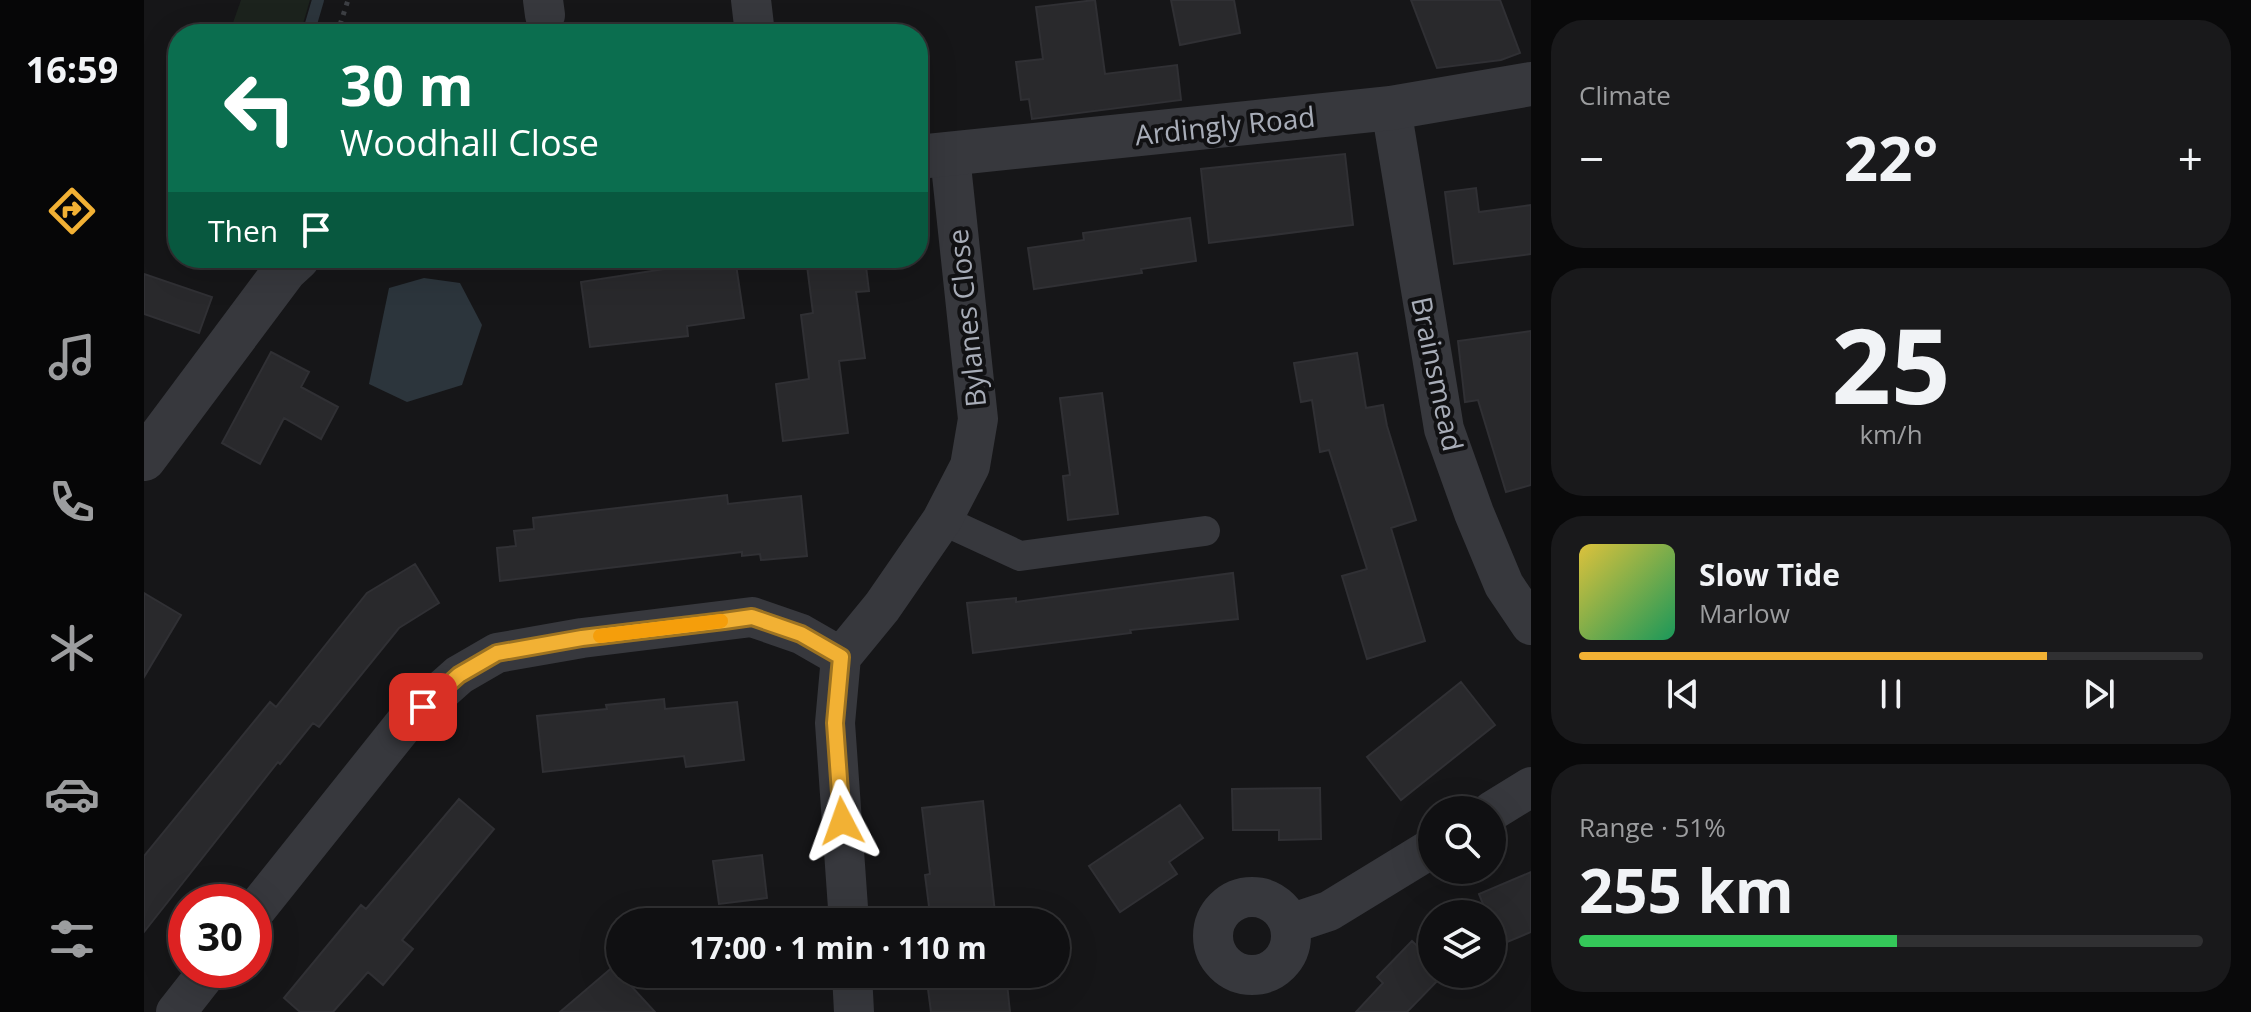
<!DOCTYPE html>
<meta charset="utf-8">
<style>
:root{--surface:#101012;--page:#19191b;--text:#f1f3f6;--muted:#9c9d9f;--line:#303032;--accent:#f2b134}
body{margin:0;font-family:"Open Sans",sans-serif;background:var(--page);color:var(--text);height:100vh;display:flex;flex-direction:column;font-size:30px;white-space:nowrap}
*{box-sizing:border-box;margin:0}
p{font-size:26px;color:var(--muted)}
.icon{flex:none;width:44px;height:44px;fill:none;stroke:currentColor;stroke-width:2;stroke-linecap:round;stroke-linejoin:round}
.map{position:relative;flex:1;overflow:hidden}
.sheet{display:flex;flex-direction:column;gap:20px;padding:20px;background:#09090a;width:720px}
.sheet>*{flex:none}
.banner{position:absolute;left:24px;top:24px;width:760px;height:244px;border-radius:32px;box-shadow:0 8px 32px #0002,0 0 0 2px var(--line);background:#0b6e4f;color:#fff;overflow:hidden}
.buttons{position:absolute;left:1274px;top:796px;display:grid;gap:16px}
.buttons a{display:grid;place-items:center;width:88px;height:88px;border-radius:50%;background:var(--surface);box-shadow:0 8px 32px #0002,0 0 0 2px var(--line);font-size:40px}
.speed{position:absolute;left:24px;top:884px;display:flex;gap:16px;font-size:40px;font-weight:700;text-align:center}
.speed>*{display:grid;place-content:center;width:104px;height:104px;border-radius:50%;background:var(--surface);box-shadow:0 8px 32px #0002,0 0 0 2px var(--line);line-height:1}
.speed .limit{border:12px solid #d22;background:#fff;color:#111}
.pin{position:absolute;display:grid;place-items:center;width:68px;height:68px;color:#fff;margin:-34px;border-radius:16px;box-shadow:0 4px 12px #0006}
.me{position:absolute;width:88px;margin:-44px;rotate:356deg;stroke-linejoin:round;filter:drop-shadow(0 0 6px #0008)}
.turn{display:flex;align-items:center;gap:28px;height:168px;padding:0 40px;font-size:36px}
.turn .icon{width:104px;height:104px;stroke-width:2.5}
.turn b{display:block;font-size:56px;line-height:68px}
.then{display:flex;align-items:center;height:76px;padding:0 40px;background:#0003;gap:16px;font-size:30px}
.big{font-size:60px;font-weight:700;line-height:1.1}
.sheet .widget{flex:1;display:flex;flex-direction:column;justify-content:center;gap:12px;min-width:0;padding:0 28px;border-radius:32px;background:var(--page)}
.sheet .dial{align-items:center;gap:0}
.dial b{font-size:104px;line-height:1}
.song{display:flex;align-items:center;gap:24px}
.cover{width:96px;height:96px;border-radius:12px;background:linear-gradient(135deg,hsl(50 70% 55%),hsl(150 70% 35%))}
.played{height:8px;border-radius:4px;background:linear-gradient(90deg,var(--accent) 75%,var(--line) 75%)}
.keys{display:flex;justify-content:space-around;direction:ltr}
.heat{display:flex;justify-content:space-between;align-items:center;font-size:44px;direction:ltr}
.charge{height:12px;border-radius:6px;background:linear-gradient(90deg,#34c759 51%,var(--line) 0)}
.trip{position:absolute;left:462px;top:908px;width:464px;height:80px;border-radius:40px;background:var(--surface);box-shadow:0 8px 32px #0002,0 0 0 2px var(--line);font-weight:700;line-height:80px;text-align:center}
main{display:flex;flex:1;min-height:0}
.tab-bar{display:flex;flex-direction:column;width:144px;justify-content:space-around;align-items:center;background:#060607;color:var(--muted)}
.tab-bar .icon{width:56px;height:56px}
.tab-bar .active{color:var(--accent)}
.tab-bar b{font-size:36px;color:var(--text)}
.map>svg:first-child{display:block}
.grass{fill:#1c231d}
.water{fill:#2c353c}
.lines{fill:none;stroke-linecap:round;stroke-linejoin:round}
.stream{stroke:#2c353c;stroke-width:12}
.building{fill:#29292c;stroke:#303034;stroke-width:2}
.path{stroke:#3d3f44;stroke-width:5;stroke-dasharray:4 6;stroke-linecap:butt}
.pedestrian{stroke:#37383d;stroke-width:30}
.minor{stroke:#37383d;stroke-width:40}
.tertiary{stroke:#37383d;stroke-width:44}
.route-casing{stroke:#9d7322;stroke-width:20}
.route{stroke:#f2b134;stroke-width:14}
.slow{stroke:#f59e0b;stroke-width:14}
.labels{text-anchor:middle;stroke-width:8;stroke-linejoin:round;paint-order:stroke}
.street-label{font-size:28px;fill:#a8adb8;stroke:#111113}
</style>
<main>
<nav class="tab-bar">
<b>16:59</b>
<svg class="icon active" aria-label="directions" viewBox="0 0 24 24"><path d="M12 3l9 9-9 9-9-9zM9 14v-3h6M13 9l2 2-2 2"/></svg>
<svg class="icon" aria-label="music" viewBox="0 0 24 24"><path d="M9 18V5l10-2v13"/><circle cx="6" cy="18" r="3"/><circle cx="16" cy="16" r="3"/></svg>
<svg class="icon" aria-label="phone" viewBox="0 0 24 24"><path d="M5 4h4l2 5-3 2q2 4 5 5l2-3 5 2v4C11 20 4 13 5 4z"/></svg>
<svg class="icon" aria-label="climate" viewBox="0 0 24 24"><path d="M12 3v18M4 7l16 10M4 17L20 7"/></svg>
<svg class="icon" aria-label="car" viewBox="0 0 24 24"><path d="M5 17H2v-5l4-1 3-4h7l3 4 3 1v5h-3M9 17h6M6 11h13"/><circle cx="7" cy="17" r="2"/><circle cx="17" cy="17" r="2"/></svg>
<svg class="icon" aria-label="filters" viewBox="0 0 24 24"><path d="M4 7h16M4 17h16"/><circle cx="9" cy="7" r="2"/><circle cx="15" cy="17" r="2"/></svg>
</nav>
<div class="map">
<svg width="1387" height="1012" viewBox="0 0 1387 1012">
<rect width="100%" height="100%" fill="#161618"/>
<path class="grass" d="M 97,0 L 166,0 L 156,34 L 85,34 Z"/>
<path class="water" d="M 280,278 L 316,283 L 338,325 L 318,385 L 263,402 L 225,384 L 245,288 Z"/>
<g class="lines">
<path class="stream" d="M 164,34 L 174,0"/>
</g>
<path class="building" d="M 951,0 L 961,74 L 1033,65 L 1037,100 L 888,119 L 885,99 L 877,100 L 872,62 L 899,59 L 892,7 Z
M 1027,0 L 1090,0 L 1096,33 L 1036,45 Z
M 1267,0 L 1356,0 L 1376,53 L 1357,60 L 1293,68 Z
M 1201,154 L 1209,225 L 1065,243 L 1057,169 Z
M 1332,188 L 1335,212 L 1387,205 L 1387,254 L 1310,264 L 1301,192 Z
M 1046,218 L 1052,261 L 997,269 L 998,273 L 890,289 L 884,248 L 940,240 L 939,233 Z
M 591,258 L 600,318 L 543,326 L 544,336 L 446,347 L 437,282 Z
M 662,258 L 721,258 L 725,291 L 712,292 L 721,358 L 695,361 L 704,433 L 639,441 L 632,384 L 665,379 L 657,315 L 669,313 Z
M 0,274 L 68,297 L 55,333 L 0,314 Z
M 1387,331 L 1387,485 L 1362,492 L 1334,400 L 1321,402 L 1314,341 Z
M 127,352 L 165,372 L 157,387 L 194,407 L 177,439 L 140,418 L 116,464 L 78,443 Z
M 1213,353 L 1222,408 L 1239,405 L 1243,426 L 1272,520 L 1247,528 L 1281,641 L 1223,659 L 1198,576 L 1223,569 L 1185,450 L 1176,452 L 1168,400 L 1157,402 L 1150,363 Z
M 958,393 L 974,514 L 924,520 L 919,476 L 926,475 L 916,398 Z
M 583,495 L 584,504 L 657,496 L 663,556 L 617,560 L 616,554 L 598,556 L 598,552 L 356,581 L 353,548 L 372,546 L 370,531 L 390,529 L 389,518 Z
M 271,564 L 295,603 L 255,628 L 175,727 L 169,723 L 136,764 L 134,762 L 0,932 L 0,856 L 126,702 L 132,707 L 223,593 Z
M 1089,573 L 1094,619 L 986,630 L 987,633 L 829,653 L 823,603 L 872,598 L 872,602 Z
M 0,593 L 37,615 L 0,677 Z
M 1317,682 L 1351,725 L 1257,800 L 1223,757 Z
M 520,699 L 521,709 L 593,702 L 600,760 L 542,767 L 540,756 L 399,772 L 393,716 L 463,709 L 462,705 Z
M 1176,788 L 1177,839 L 1135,840 L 1135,830 L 1089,830 L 1088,789 Z
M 315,799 L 350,829 L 258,940 L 269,949 L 239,985 L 224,972 L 189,1012 L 156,1012 L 140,998 L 217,905 L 222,909 Z
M 839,801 L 852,922 L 787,922 L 781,875 L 786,874 L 778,808 Z
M 1036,805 L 1059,838 L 1025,862 L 1033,874 L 976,912 L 945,866 Z
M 618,855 L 623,898 L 575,904 L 569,861 Z
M 1387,872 L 1387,932 L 1356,945 L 1348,925 L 1348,914 L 1343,914 L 1335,894 Z
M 1268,941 L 1288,960 L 1288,974 L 1300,974 L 1263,1012 L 1212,1012 L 1239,983 L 1233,977 Z
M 471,965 L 476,974 L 511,1012 L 416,1012 Z
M 782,974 L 862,974 L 866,1012 L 787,1012 Z"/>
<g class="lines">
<path class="path" d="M 193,34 L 204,0"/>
<path class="pedestrian" d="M 798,520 L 876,556 L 1061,531"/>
<path class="minor" d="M 399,0 L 401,15
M 607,0 L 611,34
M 1247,108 L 1300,429 L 1330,513 L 1360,585 L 1387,625
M 1348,811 L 1387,787
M1069 936a39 39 0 1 1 78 0a39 39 0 1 1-78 0Z
M 110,912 L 261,723 L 315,675 L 353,653 L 438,638 L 608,617 L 657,634 L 697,657
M 705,922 L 691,723 L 697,657 L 738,607 L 798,520 L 826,466 L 834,419 L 806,156
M 1146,924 L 1185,911 L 1288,848
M 708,974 L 710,1012
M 32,1012 L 65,970"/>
<path class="tertiary" d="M 774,157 L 1247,108 L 1387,84
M 0,459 L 141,270 L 154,258"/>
</g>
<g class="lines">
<g class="route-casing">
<path id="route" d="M 279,707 L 315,675 L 353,653 L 438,638 L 580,621 L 608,617 L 657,634 L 697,657 L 691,723 L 698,821"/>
</g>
<use href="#route" class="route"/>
<path class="slow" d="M 456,636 L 577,621"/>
</g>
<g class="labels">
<g class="street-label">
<text transform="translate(1081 126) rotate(-6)" y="10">Ardingly Road</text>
<text transform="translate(823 318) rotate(-96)" y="10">Bylanes Close</text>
<text transform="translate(1293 374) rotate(78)" y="10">Brainsmead</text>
</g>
</g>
</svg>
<div class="buttons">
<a><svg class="icon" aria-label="search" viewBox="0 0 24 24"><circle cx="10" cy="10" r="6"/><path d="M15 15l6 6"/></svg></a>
<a><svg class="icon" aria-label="layers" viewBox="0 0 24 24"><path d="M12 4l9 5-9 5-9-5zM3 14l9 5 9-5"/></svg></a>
</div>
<div class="speed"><div class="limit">30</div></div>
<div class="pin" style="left:279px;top:707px;background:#d93025"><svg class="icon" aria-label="arrive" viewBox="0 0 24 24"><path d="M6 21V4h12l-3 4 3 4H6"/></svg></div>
<svg class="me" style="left:698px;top:821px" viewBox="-20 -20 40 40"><path d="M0-17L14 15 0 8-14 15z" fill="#f2b134" stroke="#fff" stroke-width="4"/></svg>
<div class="trip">17:00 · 1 min · 110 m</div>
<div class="banner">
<div class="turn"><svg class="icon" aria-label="left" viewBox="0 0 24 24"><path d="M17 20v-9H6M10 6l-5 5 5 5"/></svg><div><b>30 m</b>Woodhall Close</div></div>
<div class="then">Then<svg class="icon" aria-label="arrive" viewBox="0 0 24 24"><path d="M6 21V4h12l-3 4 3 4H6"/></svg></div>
</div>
</div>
<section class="sheet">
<div class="widget"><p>Climate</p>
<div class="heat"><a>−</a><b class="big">22°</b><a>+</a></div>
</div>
<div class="widget dial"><b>25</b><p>km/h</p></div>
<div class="widget">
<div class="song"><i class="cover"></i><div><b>Slow Tide</b><p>Marlow</p></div></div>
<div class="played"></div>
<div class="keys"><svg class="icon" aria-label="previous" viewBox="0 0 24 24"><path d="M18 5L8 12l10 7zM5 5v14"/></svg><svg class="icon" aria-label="pause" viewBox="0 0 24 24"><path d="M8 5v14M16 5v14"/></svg><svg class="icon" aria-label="next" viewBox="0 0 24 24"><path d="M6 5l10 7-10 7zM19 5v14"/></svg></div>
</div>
<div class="widget"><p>Range · 51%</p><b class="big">255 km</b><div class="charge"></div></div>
</section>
</main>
